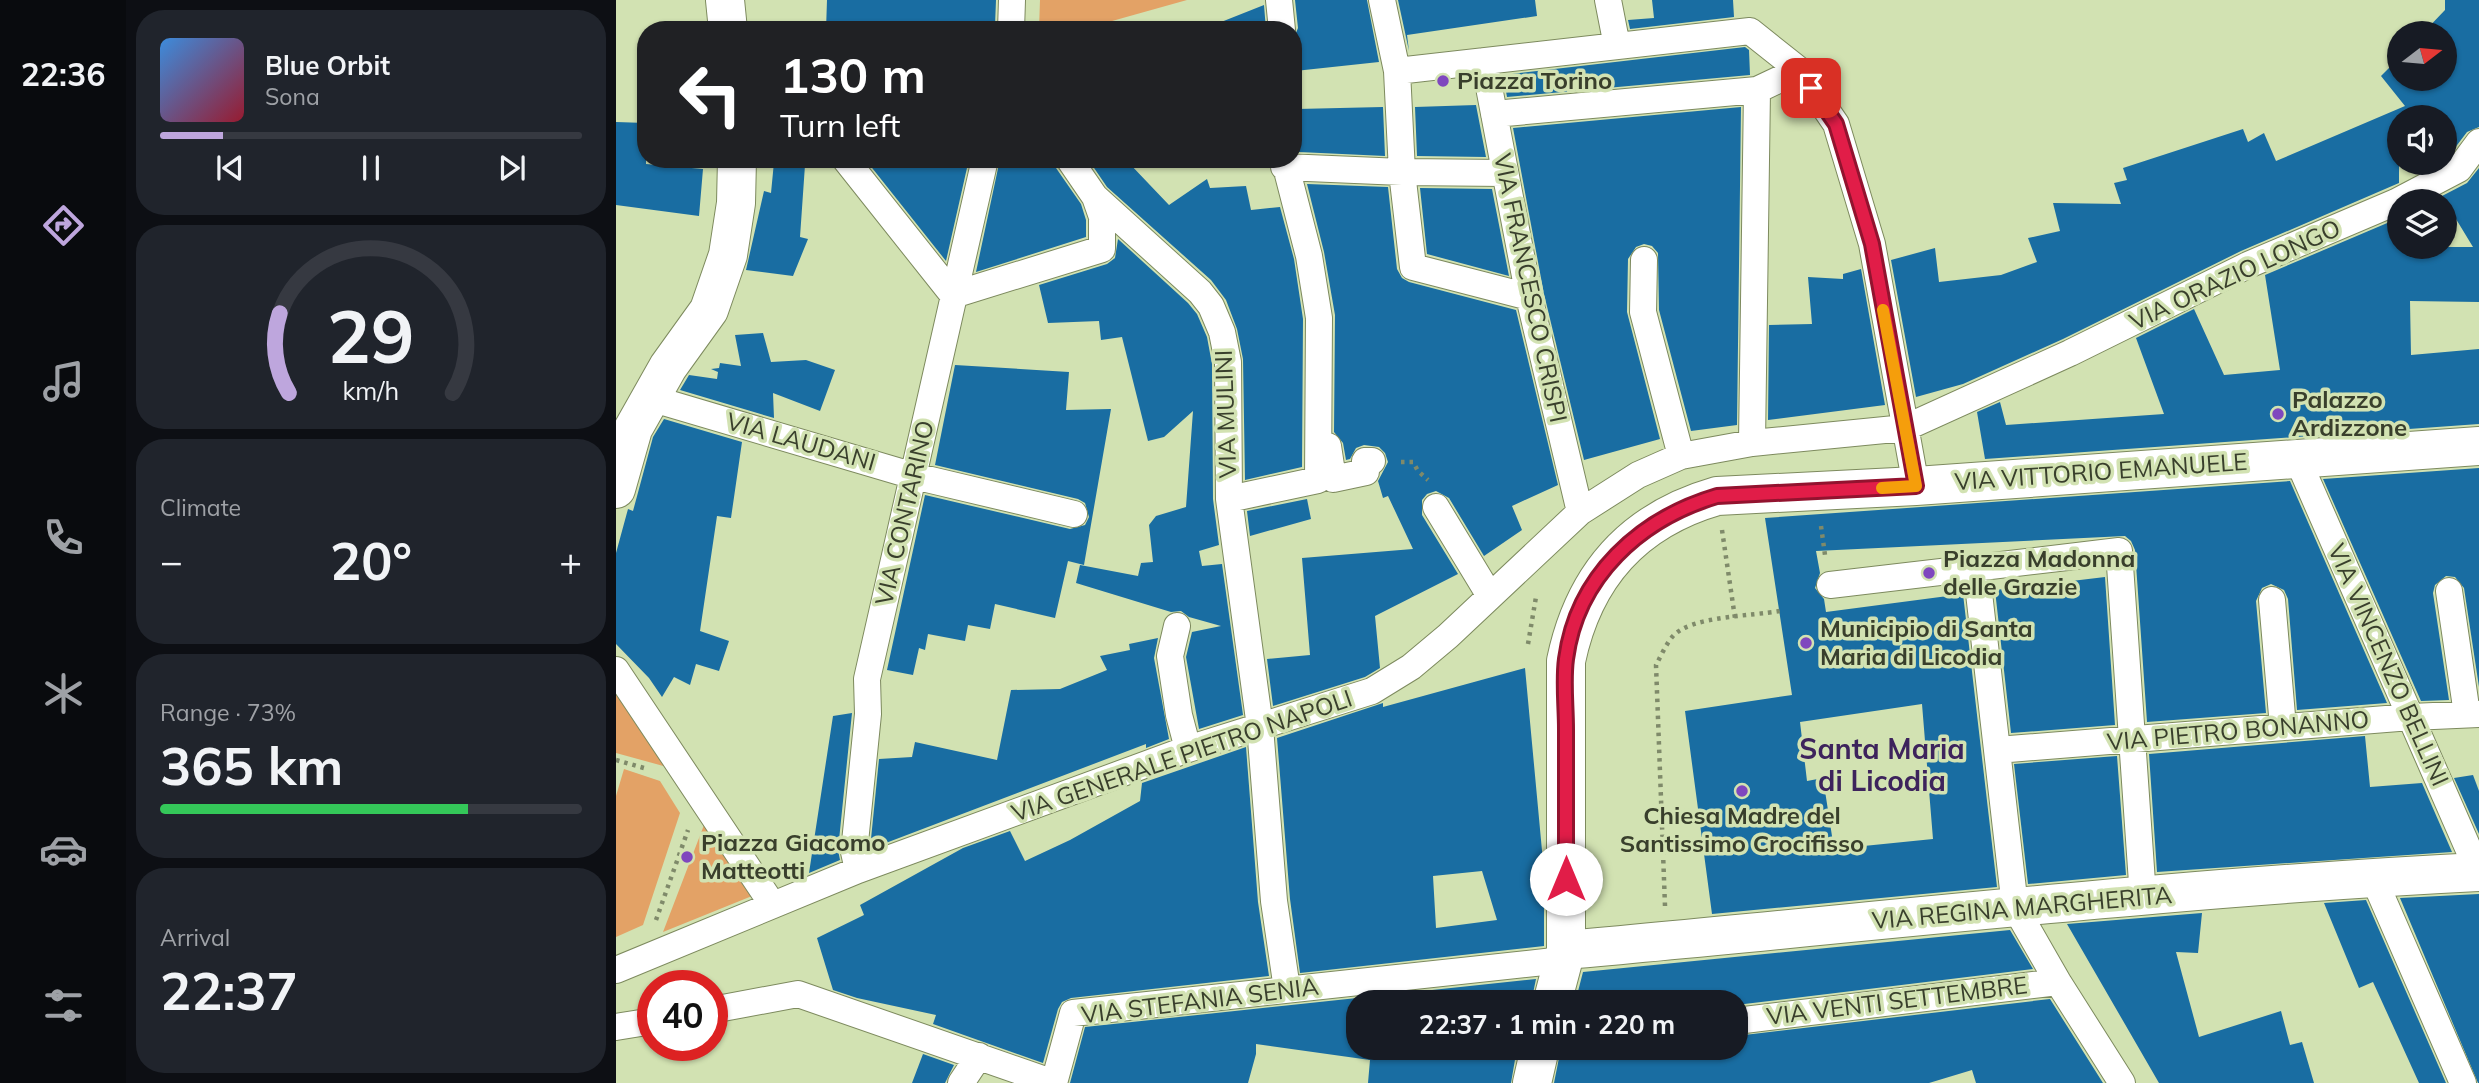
<!DOCTYPE html>
<meta charset="utf-8">
<style>
:root{--surface:#171b24;--page:#20242c;--text:#f1f3f6;--muted:#9ea1a6;--line:#363941;--accent:#bea6dd}
body{margin:0;font-family:Mulish,sans-serif;background:var(--page);color:var(--text);height:100vh;display:flex;flex-direction:column;font-size:26px;white-space:nowrap}
*{box-sizing:border-box;margin:0}
p{font-size:23px;color:var(--muted)}
.icon{flex:none;width:38px;height:38px;fill:none;stroke:currentColor;stroke-width:2;stroke-linecap:round;stroke-linejoin:round}
.map{position:relative;flex:1;overflow:hidden}
.drawer{display:flex;flex-direction:column;gap:10px;padding:10px;background:#0d0f14;width:490px}
.drawer>*{flex:none}
.guide{position:absolute;left:21px;top:21px;width:665px;height:147px;border-radius:28px;box-shadow:0 2px 5px #0004;background:#202124;color:#fff;overflow:hidden}
.needle{width:46px;rotate:74deg}
.fabs{position:absolute;left:1771px;top:21px;display:grid;gap:14px}
.fabs a{display:grid;place-items:center;width:70px;height:70px;border-radius:50%;background:var(--surface);box-shadow:0 2px 5px #0004;font-size:35px}
.speed{position:absolute;left:21px;top:970px;display:flex;gap:14px;font-size:35px;font-weight:700;text-align:center}
.speed>*{display:grid;place-content:center;width:91px;height:91px;border-radius:50%;background:var(--surface);box-shadow:0 2px 5px #0004;line-height:1}
.speed .limit{border:10px solid #d22;background:#fff;color:#111}
.pin{position:absolute;display:grid;place-items:center;width:60px;height:60px;color:#fff;margin:-30px;border-radius:14px;box-shadow:0 4px 10px #0006}
.me{position:absolute;width:77px;margin:-38px;rotate:0deg;stroke-linejoin:round;filter:drop-shadow(0 0 5px #0008)}
.turn{display:flex;align-items:center;gap:24px;height:147px;padding:0 28px;font-size:32px}
.turn .icon{width:91px;height:91px;stroke-width:2.5}
.turn b{display:block;font-size:49px;line-height:60px}
.big{font-size:52px;font-weight:700;line-height:1.1}
.drawer .card{flex:1;display:flex;flex-direction:column;justify-content:center;gap:10px;min-width:0;padding:0 24px;border-radius:28px;background:var(--page)}
.drawer .dial{align-items:center;gap:0}
.dial svg{height:182px;overflow:visible;fill:none;stroke:var(--line);stroke-width:7;stroke-linecap:round;text-anchor:middle}
.dial text{fill:var(--text);stroke:none}
.song{display:flex;align-items:center;gap:21px}
.cover{width:84px;height:84px;border-radius:10px;background:linear-gradient(135deg,hsl(210 70% 55%),hsl(350 70% 35%))}
.played{height:7px;border-radius:4px;background:linear-gradient(90deg,var(--accent) 15%,var(--line) 15%)}
.keys{display:flex;justify-content:space-around;direction:ltr}
.heat{display:flex;justify-content:space-between;align-items:center;font-size:38px;direction:ltr}
.charge{height:10px;border-radius:5px;background:linear-gradient(90deg,#34c759 73%,var(--line) 0)}
.trip{position:absolute;left:730px;top:990px;width:402px;height:70px;border-radius:28px;background:var(--surface);box-shadow:0 2px 5px #0004;font-weight:700;line-height:70px;text-align:center}
main{display:flex;flex:1;min-height:0}
.tab-bar{display:flex;flex-direction:column;width:126px;justify-content:space-around;align-items:center;background:#090b0e;color:var(--muted)}
.tab-bar .icon{width:49px;height:49px}
.tab-bar .active{color:var(--accent)}
.tab-bar b{font-size:32px;color:var(--text)}
.map>svg:first-child{display:block}
.green{fill:#e3a266}
.building{fill:#196da2;fill-rule:evenodd}
.lines{fill:none;stroke-linecap:round;stroke-linejoin:round}
.street-casing{stroke:#7d8a5e;stroke-width:28}
.secondary-casing{stroke:#7d8a5e;stroke-width:40}
.path{stroke:#7f8a6a;stroke-width:4.5;stroke-dasharray:3.5 5;stroke-linecap:butt}
.street{stroke:#fff;stroke-width:26}
.secondary{stroke:#fff;stroke-width:38}
.route-casing{stroke:#92132f;stroke-width:18}
.route{stroke:#e11d48;stroke-width:12}
.slow{stroke:#f59e0b;stroke-width:12}
.poi-dot{fill:#7f47be;stroke:#d2e2b2;stroke-width:2.5}
.labels{text-anchor:middle;stroke-width:7;stroke-linejoin:round;paint-order:stroke}
.poi-label{font-size:24px;font-weight:bold;fill:#393f2c;stroke:#d2e2b2;text-anchor:start}
.street-label{font-size:24px;fill:#393f2c;stroke:#d2e2b2}
.quarter-label{font-size:28px;font-weight:bold;fill:#3d235c;stroke:#d2e2b2}
</style>
<main>
<nav class="tab-bar">
<b>22:36</b>
<svg class="icon active" aria-label="directions" viewBox="0 0 24 24"><path d="M12 3l9 9-9 9-9-9zM9 14v-3h6M13 9l2 2-2 2"/></svg>
<svg class="icon" aria-label="music" viewBox="0 0 24 24"><path d="M9 18V5l10-2v13"/><circle cx="6" cy="18" r="3"/><circle cx="16" cy="16" r="3"/></svg>
<svg class="icon" aria-label="phone" viewBox="0 0 24 24"><path d="M5 4h4l2 5-3 2q2 4 5 5l2-3 5 2v4C11 20 4 13 5 4z"/></svg>
<svg class="icon" aria-label="climate" viewBox="0 0 24 24"><path d="M12 3v18M4 7l16 10M4 17L20 7"/></svg>
<svg class="icon" aria-label="car" viewBox="0 0 24 24"><path d="M5 17H2v-5l4-1 3-4h7l3 4 3 1v5h-3M9 17h6M6 11h13"/><circle cx="7" cy="17" r="2"/><circle cx="17" cy="17" r="2"/></svg>
<svg class="icon" aria-label="filters" viewBox="0 0 24 24"><path d="M4 7h16M4 17h16"/><circle cx="9" cy="7" r="2"/><circle cx="15" cy="17" r="2"/></svg>
</nav>
<section class="drawer">
<div class="card">
<div class="song"><i class="cover"></i><div><b>Blue Orbit</b><p>Sona</p></div></div>
<div class="played"></div>
<div class="keys"><svg class="icon" aria-label="previous" viewBox="0 0 24 24"><path d="M18 5L8 12l10 7zM5 5v14"/></svg><svg class="icon" aria-label="pause" viewBox="0 0 24 24"><path d="M8 5v14M16 5v14"/></svg><svg class="icon" aria-label="next" viewBox="0 0 24 24"><path d="M6 5l10 7-10 7zM19 5v14"/></svg></div>
</div>
<div class="card dial"><svg viewBox="0 0 100 80">
<path d="M14 69A42 42 0 1 1 86 69"/>
<path d="M14 69A42 42 0 0 1 10 34" stroke="#bea6dd"/>
<text x="50" y="56" font-size="32" font-weight="700">29</text>
<text x="50" y="72" font-size="11">km/h</text>
</svg></div>
<div class="card"><p>Climate</p>
<div class="heat"><a>−</a><b class="big">20°</b><a>+</a></div>
</div>
<div class="card"><p>Range · 73%</p><b class="big">365 km</b><div class="charge"></div></div>
<div class="card"><p>Arrival</p><b class="big">22:37</b></div>
</section>
<div class="map">
<svg width="1863" height="1083" viewBox="0 0 1863 1083">
<rect width="100%" height="100%" fill="#d2e2b2"/>
<path class="green" d="M 424,0 L 571,0 L 464,30 L 423,30 Z
M 0,694 L 51,767 L 0,753 Z
M 8,769 L 44,781 L 64,813 L 27,925 L 0,937 L 0,796 Z
M 88,825 L 136,896 L 47,932 Z"/>
<path class="building" d="M 211,0 L 380,0 L 379,26 L 371,30 L 210,30 Z
M 679,0 L 751,0 L 763,62 L 679,71 L 677,40 L 682,28 Z
M 782,0 L 919,0 L 921,16 L 791,35 L 793,51 Z
M 1036,0 L 1117,0 L 1118,17 L 1014,29 L 1012,20 L 1038,18 Z
M 1829,0 L 1863,0 L 1863,127 L 1851,132 L 1832,157 L 1829,159 L 1829,117 L 1783,117 L 1783,183 L 1625,251 L 1447,339 L 1347,384 L 1300,397 L 1275,260 L 1319,248 L 1323,282 L 1385,275 L 1421,262 L 1412,238 L 1444,231 L 1437,203 L 1505,204 L 1498,183 L 1511,180 L 1507,168 L 1627,129 L 1632,142 L 1648,133 L 1660,161 L 1789,106 L 1765,76 L 1783,58 L 1783,79 L 1829,79 L 1829,33 L 1807,33 L 1829,10 Z
M 648,5 L 650,30 L 590,30 L 590,28 Z
M 1129,47 L 1133,50 L 1134,75 L 891,97 L 887,75 Z
M 860,105 L 870,157 L 801,156 L 799,107 Z
M 767,107 L 769,156 L 683,152 L 681,109 Z
M 1125,107 L 1121,425 L 1075,431 L 1043,310 L 1042,253 L 1036,246 L 1028,244 L 1020,247 L 1012,259 L 1011,312 L 1044,439 L 968,460 L 928,294 L 897,128 Z
M 0,122 L 30,123 L 30,164 L 87,169 L 83,216 L 0,205 Z
M 249,159 L 353,159 L 330,261 Z
M 384,159 L 437,159 L 440,168 L 465,204 L 470,220 L 470,237 L 360,272 Z
M 472,159 L 484,159 L 489,168 L 512,162 L 553,205 L 591,179 L 594,188 L 630,186 L 635,210 L 664,207 L 678,259 L 687,319 L 686,467 L 629,480 L 627,359 L 621,329 L 610,300 L 595,280 L 491,187 Z
M 158,162 L 189,165 L 184,237 L 192,239 L 177,276 L 130,270 L 148,191 L 155,193 Z
M 1863,168 L 1863,302 L 1794,301 L 1795,355 L 1863,349 L 1863,424 L 1369,459 L 1361,412 L 1384,402 L 1390,425 L 1548,414 L 1520,338 L 1578,309 L 1608,375 L 1664,370 L 1649,275 L 1783,218 L 1783,247 L 1857,247 L 1826,196 L 1851,183 Z
M 691,184 L 772,187 L 781,269 L 786,278 L 793,282 L 900,310 L 942,485 L 896,506 L 906,530 L 868,556 L 833,498 L 820,491 L 811,494 L 806,500 L 806,515 L 842,574 L 759,616 L 764,668 L 749,677 L 657,706 L 651,659 L 694,655 L 686,558 L 797,549 L 772,496 L 767,498 L 762,481 L 772,462 L 769,453 L 763,447 L 748,445 L 740,448 L 734,459 L 730,460 L 727,443 L 718,432 L 719,315 L 708,252 Z
M 804,188 L 876,189 L 893,276 L 811,254 Z
M 502,239 L 572,303 L 581,314 L 591,337 L 596,364 L 597,499 L 603,545 L 583,551 L 586,566 L 606,564 L 627,715 L 583,729 L 570,657 L 576,632 L 605,626 L 573,617 L 565,611 L 555,612 L 460,583 L 464,565 L 522,576 L 525,563 L 537,562 L 533,525 L 540,516 L 570,507 L 577,411 L 548,437 L 532,441 L 506,337 L 485,340 L 483,321 L 432,323 L 423,285 L 491,264 L 499,258 Z
M 1245,269 L 1269,405 L 1152,420 L 1153,325 L 1196,324 L 1192,277 L 1227,279 L 1227,274 Z
M 147,333 L 155,362 L 190,360 L 219,370 L 204,411 L 157,393 L 158,418 L 64,390 L 73,375 L 101,379 L 102,372 L 95,369 L 103,368 L 104,363 L 125,366 L 119,335 Z
M 339,365 L 453,372 L 450,410 L 495,409 L 468,565 L 452,561 L 439,618 L 379,604 L 374,629 L 352,625 L 349,641 L 312,634 L 309,650 L 303,648 L 297,675 L 271,670 L 309,495 L 454,529 L 469,525 L 473,517 L 469,503 L 462,499 L 319,465 Z
M 48,419 L 126,442 L 115,518 L 101,516 L 84,631 L 113,641 L 103,671 L 80,664 L 74,685 L 58,677 L 46,697 L 33,678 L 0,644 L 0,553 L 12,509 L 17,511 L 37,437 Z
M 1863,468 L 1863,687 L 1848,588 L 1839,577 L 1830,576 L 1819,585 L 1817,593 L 1833,700 L 1805,701 L 1707,479 Z
M 1674,481 L 1771,703 L 1681,710 L 1672,599 L 1668,590 L 1655,584 L 1646,588 L 1640,601 L 1650,713 L 1531,722 L 1519,550 L 1515,541 L 1509,536 L 1200,551 L 1204,573 L 1199,588 L 1208,599 L 1210,612 L 1347,594 L 1381,887 L 1096,914 L 1069,711 L 1176,695 L 1149,518 ZM 1306,704 L 1317,839 L 1218,849 L 1207,778 L 1191,781 L 1184,722 Z
M 691,499 L 695,519 L 634,536 L 631,511 Z
M 1489,577 L 1499,725 L 1395,733 L 1379,590 Z
M 542,638 L 538,658 L 553,739 L 530,748 L 530,744 L 254,849 L 263,759 L 296,757 L 299,742 L 381,760 L 395,690 L 444,689 L 491,670 L 484,656 L 514,650 L 513,644 Z
M 909,668 L 928,872 L 928,946 L 684,973 L 674,899 L 661,738 L 767,703 L 767,707 ZM 866,871 L 881,920 L 820,928 L 817,876 Z
M 236,713 L 222,850 L 224,860 L 193,873 L 217,716 Z
M 1749,736 L 1754,787 L 1806,783 L 1836,852 L 1541,872 L 1533,754 Z
M 630,747 L 642,902 L 653,976 L 455,998 L 446,1002 L 442,1009 L 427,1063 L 317,1024 L 320,1015 L 241,998 L 217,990 L 201,938 L 248,915 L 244,905 L 347,848 L 394,831 L 409,861 L 454,840 L 524,801 L 526,783 Z
M 1501,756 L 1510,875 L 1412,884 L 1398,764 Z
M 1857,775 L 1863,791 L 1863,834 L 1838,778 Z
M 1863,894 L 1863,1083 L 1862,1083 L 1784,898 Z
M 1750,900 L 1830,1083 L 1803,1083 L 1757,982 L 1743,988 L 1708,903 Z
M 1586,913 L 1582,953 L 1560,952 L 1583,1037 L 1665,1011 L 1674,1045 L 1686,1042 L 1698,1083 L 1543,1083 L 1451,924 Z
M 1394,930 L 1417,969 L 1120,1005 L 1120,1003 L 959,1003 L 967,972 Z
M 920,979 L 915,1003 L 742,1003 L 742,1048 L 901,1048 L 895,1083 L 752,1083 L 754,1060 L 640,1044 L 640,1054 L 632,1083 L 454,1083 L 469,1027 Z
M 1434,999 L 1487,1083 L 1360,1083 L 1356,1070 L 1313,1083 L 938,1083 L 945,1048 L 1120,1048 L 1120,1036 Z
M 307,1054 L 338,1065 L 329,1083 L 296,1083 Z"/>
<g class="lines">
<g class="street-casing">
<path id="street" d="M 663,0 L 666,30
M 766,0 L 781,71 L 786,172 L 797,267 L 913,297
M 992,0 L 1001,46
M 395,30 L 396,0
M 868,61 L 913,297 L 964,512
M 781,71 L 1134,31 L 1183,70 L 1220,124 L 1256,244 L 1300,486
M 878,114 L 1141,90 L 1183,70
M 229,159 L 337,295 L 486,249 L 486,217 L 479,197
M 453,159 L 479,197 L 584,292 L 595,306 L 606,332 L 612,362 L 613,499 L 644,727 L 658,901 L 671,989
M 668,167 L 786,172 L 889,173
M 1028,260 L 1027,312 L 1065,456
M 34,398 L 298,476 L 458,514
M 1136,443 L 1141,90
M 712,446 L 717,479 L 750,472 L 749,461 L 756,461
M 1681,458 L 1863,873
M 613,499 L 702,480 L 703,318 L 693,256 L 668,159
M 820,507 L 874,596
M 1360,567 L 1399,907 L 1442,982 L 1506,1083
M 1214,585 L 1503,551 L 1527,897
M 1833,591 L 1851,714
M 1656,600 L 1667,727
M 561,626 L 554,656 L 563,715 L 572,749
M 0,670 L 156,904
M 1381,750 L 1795,717 L 1863,714
M 242,870 L 238,852 L 252,714 L 251,679 L 369,159
M 1757,877 L 1847,1083
M 0,970 L 242,870 L 572,749 L 756,691 L 795,667 L 832,636 L 964,512 L 1022,475 L 1065,456 L 1136,443 L 1289,428 L 1454,353 L 1632,265 L 1780,202 L 1843,169 L 1863,142
M 96,1010 L 182,994 L 438,1083
M 1120,1021 L 1442,982
M 0,1027 L 37,1021
M 345,1083 L 363,1056
M 438,1083 L 457,1013 L 947,960"/>
</g>
<g class="secondary-casing">
<path id="secondary" d="M 109,0 L 112,30
M 0,489 L 17,429 L 52,367 L 93,310 L 112,255 L 120,203 L 121,159
M 950,950 C 1254,923 1558,887 1863,872
M 936,1003 L 950,950 L 950,661 C 968,575 1018,520 1101,496 L 1300,486 L 1863,446
M 916,1083 L 924,1048"/>
</g>
<path class="path" d="M 785,462 L 797,462 L 802,471 L 812,480
M 1205,526 L 1209,555
M 1106,530 L 1119,618
M 912,644 L 920,597
M 0,760 L 28,768
M 1049,906 L 1040,665 C 1045,656 1050,644 1057,636 C 1075,616 1136,616 1164,611
M 40,920 L 72,830"/>
<use href="#street" class="street"/>
<use href="#secondary" class="secondary"/>
</g>
<g class="lines">
<g class="route-casing">
<path id="route" d="M 950,879 C 950,829 950,779 950,729 C 950,706 947,681 950,659 C 961,576 1024,519 1101,496 L 1300,486 L 1256,244 L 1220,124 L 1195,88"/>
</g>
<use href="#route" class="route"/>
<path class="slow" d="M 1266,488 L 1300,486 L 1267,310"/>
</g>
<g class="poi-dot">
<circle cx="827" cy="81" r="7"/>
<circle cx="1662" cy="414" r="7"/>
<circle cx="1313" cy="573" r="7"/>
<circle cx="1190" cy="643" r="7"/>
<circle cx="1126" cy="791" r="7"/>
<circle cx="71" cy="857" r="7"/>
</g>
<g class="labels">
<g class="poi-label">
<text x="841" y="89">Piazza Torino</text>
<text x="1676" y="408">Palazzo<tspan x="1676" dy="28">Ardizzone</tspan></text>
<text x="1327" y="567">Piazza Madonna<tspan x="1327" dy="28">delle Grazie</tspan></text>
<text x="1204" y="637">Municipio di Santa<tspan x="1204" dy="28">Maria di Licodia</tspan></text>
<text x="1126" y="824" text-anchor="middle">Chiesa Madre del<tspan x="1126" dy="28">Santissimo Crocifisso</tspan></text>
<text x="85" y="851">Piazza Giacomo<tspan x="85" dy="28">Matteotti</tspan></text>
</g>
<g class="street-label">
<text transform="translate(1619 275) rotate(-25)" y="8">VIA ORAZIO LONGO</text>
<text transform="translate(914 288) rotate(78)" y="8">VIA FRANCESCO CRISPI</text>
<text transform="translate(610 414) rotate(-92)" y="8">VIA MULINI</text>
<text transform="translate(185 442) rotate(16)" y="8">VIA LAUDANI</text>
<text transform="translate(1485 472) rotate(-4)" y="8">VIA VITTORIO EMANUELE</text>
<text transform="translate(289 513) rotate(-77)" y="8">VIA CONTARINO</text>
<text transform="translate(1772 665) rotate(66)" y="8">VIA VINCENZO BELLINI</text>
<text transform="translate(1622 731) rotate(-5)" y="8">VIA PIETRO BONANNO</text>
<text transform="translate(566 756) rotate(-19)" y="8">VIA GENERALE PIETRO NAPOLI</text>
<text transform="translate(1406 908) rotate(-5)" y="8">VIA REGINA MARGHERITA</text>
<text transform="translate(584 1001) rotate(-7)" y="8">VIA STEFANIA SENIA</text>
<text transform="translate(1281 1001) rotate(-7)" y="8">VIA VENTI SETTEMBRE</text>
</g>
<g class="quarter-label">
<text x="1266" y="759">Santa Maria<tspan x="1266" dy="32">di Licodia</tspan></text>
</g>
</g>
</svg>
<div class="fabs">
<a><svg class="needle" viewBox="-14 -14 28 28"><path d="M0-13l5 13h-10z" fill="#e53935"/><path d="M0 13l5-13h-10z" fill="#9ea1a6"/></svg></a>
<a><svg class="icon" aria-label="sound" viewBox="0 0 24 24"><path d="M4 9h4l5-4v14l-5-4H4zM17 9q2 3 0 6"/></svg></a>
<a><svg class="icon" aria-label="layers" viewBox="0 0 24 24"><path d="M12 4l9 5-9 5-9-5zM3 14l9 5 9-5"/></svg></a>
</div>
<div class="speed"><div class="limit">40</div></div>
<div class="pin" style="left:1195px;top:88px;background:#d93025"><svg class="icon" aria-label="arrive" viewBox="0 0 24 24"><path d="M6 21V4h12l-3 4 3 4H6"/></svg></div>
<svg class="me" style="left:950px;top:879px" viewBox="-20 -20 40 40"><circle r="19" fill="#fff"/><path d="M0-13L10 11 0 6-10 11z" fill="#e11d48"/></svg>
<div class="trip">22:37 · 1 min · 220 m</div>
<div class="guide">
<div class="turn"><svg class="icon" aria-label="left" viewBox="0 0 24 24"><path d="M17 20v-9H6M10 6l-5 5 5 5"/></svg><div><b>130 m</b>Turn left</div></div>
</div>
</div>
</main>
